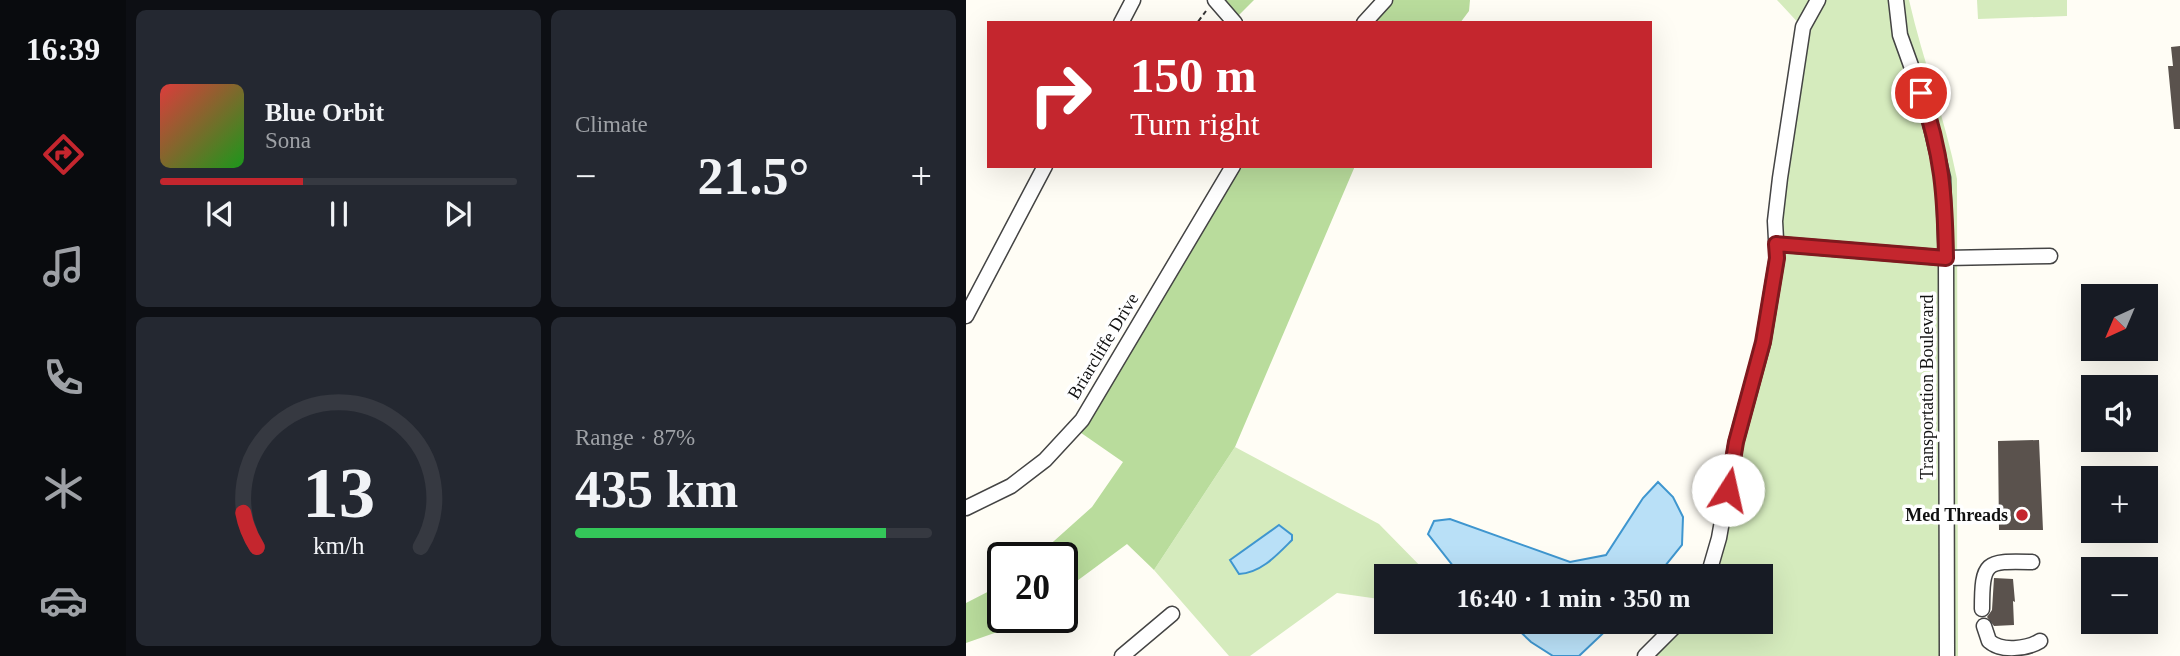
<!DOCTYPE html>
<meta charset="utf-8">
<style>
:root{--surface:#171b24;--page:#242831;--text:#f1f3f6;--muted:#9ea1a6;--line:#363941;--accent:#c4262e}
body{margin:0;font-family:Georgia,serif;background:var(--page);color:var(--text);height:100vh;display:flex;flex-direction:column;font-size:26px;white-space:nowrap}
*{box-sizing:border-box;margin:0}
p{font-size:23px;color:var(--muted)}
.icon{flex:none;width:38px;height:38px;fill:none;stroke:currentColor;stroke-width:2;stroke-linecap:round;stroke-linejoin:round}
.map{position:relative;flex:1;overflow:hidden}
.side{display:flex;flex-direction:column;gap:10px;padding:10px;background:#0d0f14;width:840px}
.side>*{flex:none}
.hud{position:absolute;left:21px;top:21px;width:665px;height:147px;border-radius:0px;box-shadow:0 7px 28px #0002;background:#c4262e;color:#fff;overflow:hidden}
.needle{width:46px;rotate:224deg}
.fabs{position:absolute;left:1115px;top:284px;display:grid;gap:14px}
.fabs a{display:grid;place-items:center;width:77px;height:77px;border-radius:0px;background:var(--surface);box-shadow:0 7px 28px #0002;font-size:35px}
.speed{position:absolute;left:21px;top:542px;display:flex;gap:14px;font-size:35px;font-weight:700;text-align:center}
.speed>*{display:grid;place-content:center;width:91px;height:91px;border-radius:50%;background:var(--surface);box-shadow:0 7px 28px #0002;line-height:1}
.speed .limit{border:4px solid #111;border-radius:10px;background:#fff;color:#111}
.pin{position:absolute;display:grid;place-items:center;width:60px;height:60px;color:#fff;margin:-30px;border:4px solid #fff;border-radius:50%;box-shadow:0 2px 7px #0007}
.me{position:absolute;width:77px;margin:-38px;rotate:10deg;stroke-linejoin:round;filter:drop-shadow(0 0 5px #0008)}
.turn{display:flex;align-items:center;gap:24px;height:147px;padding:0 28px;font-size:32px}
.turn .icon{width:91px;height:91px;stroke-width:2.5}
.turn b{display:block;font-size:49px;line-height:60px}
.big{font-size:52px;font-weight:700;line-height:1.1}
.side .widget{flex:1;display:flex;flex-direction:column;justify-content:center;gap:10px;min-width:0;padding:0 24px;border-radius:10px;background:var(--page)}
.side .dial{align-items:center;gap:0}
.dial svg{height:182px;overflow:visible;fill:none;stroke:var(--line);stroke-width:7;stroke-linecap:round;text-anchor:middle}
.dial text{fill:var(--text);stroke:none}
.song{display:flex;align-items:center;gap:21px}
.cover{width:84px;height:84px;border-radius:10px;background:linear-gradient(135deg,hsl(0 70% 55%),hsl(120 70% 35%))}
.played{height:7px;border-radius:4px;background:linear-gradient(90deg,var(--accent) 40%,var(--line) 40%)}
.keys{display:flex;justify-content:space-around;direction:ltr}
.heat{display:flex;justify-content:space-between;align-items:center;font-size:38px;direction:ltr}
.charge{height:10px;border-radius:5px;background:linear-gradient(90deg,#34c759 87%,var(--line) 0)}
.side .tiles{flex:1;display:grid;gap:10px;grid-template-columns:repeat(2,1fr)}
.trip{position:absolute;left:408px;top:564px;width:399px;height:70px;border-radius:0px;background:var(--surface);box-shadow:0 7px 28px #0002;font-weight:700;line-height:70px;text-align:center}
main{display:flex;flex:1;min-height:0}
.tab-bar{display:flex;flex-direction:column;width:126px;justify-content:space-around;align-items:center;background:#090b0e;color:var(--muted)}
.tab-bar .icon{width:49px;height:49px}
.tab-bar .selected{color:var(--accent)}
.tab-bar b{font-size:32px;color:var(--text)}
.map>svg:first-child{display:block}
.green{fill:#d5ebbd}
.forest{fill:#b9dc9c}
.water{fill:#b9e0f7;stroke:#3f96cf;stroke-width:2}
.building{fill:#5a524d}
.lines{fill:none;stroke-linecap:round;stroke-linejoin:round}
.minor-casing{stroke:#444;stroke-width:17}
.path{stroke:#333;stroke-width:2;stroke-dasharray:7 3.5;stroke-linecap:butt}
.minor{stroke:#fff;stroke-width:14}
.route-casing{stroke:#7f191e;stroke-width:18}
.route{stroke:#c4262e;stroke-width:12}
.poi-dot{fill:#c4262e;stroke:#fff;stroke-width:2.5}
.labels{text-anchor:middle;stroke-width:7;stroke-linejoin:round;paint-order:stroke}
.street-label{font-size:18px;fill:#111;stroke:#fff}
.poi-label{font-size:18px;font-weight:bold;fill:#111;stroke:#fff;text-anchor:end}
</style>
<main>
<nav class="tab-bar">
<b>16:39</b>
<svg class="icon selected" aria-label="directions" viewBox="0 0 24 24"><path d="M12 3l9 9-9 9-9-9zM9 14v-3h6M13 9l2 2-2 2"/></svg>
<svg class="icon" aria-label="music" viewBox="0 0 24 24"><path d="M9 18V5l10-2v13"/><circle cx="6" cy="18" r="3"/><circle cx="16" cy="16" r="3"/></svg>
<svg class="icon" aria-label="phone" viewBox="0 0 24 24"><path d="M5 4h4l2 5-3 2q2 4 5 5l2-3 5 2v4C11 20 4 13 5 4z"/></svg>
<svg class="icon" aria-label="climate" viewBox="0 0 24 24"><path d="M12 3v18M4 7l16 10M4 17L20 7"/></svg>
<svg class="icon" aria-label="car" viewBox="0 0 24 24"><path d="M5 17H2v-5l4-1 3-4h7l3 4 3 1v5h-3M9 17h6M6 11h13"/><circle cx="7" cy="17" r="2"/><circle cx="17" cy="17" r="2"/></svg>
</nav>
<section class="side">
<div class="tiles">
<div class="widget">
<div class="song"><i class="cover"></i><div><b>Blue Orbit</b><p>Sona</p></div></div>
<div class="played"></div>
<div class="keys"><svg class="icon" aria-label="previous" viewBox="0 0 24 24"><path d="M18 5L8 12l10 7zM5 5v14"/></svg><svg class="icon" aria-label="pause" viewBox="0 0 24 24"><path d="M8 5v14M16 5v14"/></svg><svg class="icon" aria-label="next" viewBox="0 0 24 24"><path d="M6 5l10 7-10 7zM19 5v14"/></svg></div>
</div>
<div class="widget"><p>Climate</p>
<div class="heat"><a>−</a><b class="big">21.5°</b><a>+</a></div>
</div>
<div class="widget dial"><svg viewBox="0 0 100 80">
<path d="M14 69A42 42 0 1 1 86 69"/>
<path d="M14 69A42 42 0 0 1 8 54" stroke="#c4262e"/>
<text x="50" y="56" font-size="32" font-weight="700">13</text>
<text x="50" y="72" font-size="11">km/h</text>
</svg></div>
<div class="widget"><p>Range · 87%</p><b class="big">435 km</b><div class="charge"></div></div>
</div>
</section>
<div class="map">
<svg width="1214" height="656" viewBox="0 0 1214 656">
<rect width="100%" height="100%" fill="#fffdf5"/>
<path class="green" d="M 811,0 L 943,0 C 957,61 979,118 991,179 L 992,656 L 679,656 L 714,621 L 794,621 L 794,576 L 742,576 L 797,343 L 837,28 Z
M 1011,0 L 1101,0 L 1101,16 L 1012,19 Z
M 269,447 L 413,524 L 464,576 L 420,576 L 420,600 L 371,593 L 284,656 L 263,656 L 188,570 Z"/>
<path class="forest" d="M 249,0 L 288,0 L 267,21 Z
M 427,0 L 504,0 L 503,11 L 494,23 L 406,23 Z
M 267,166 L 389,166 L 269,447 L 188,570 L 161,544 L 96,592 L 96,558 L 69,558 L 126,507 L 157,462 L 108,428 Z
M 37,584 L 37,618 L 62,618 L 54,624 L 0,643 L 0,603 Z"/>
<path class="water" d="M 692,482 L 707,497 L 717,517 L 716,545 L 691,576 L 495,576 L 462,534 L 468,521 L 484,519 L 604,562 L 640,555 L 677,498 Z
M 313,525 L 326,535 L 326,540 C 311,555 295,573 273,574 L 264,560 Z
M 543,621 L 650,621 L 613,656 L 587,656 L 565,642 Z"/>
<path class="building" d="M 1214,46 L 1214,129 L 1208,129 L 1202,66 L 1207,66 L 1205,47 Z
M 1073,440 L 1077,530 L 1033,530 L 1032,441 Z
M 1028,578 L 1047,579 L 1049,602 L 1047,601 L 1048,625 L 1028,626 L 1021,617 L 1026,610 Z"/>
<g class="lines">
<g class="minor-casing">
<path id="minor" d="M 249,0 L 269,23
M 930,0 L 934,35 L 961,110 L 977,178 L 980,258 L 981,656
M 155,23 L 167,0
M 398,23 L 419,0
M 810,244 L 980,258 L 1084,256
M 0,316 L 79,166
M 0,508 L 45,486 L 79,460 L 116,420 L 267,166
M 742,576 L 753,538 L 770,442 L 797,343 L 811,258 L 809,221 L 814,178 L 837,27 L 852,0
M 1016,609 C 1016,560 1020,561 1066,562
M 1018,626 L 1023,641 C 1035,652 1061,649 1074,641
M 156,656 L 206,614
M 679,656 L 714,621"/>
</g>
<path class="path" d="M 231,23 L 240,11"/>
<use href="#minor" class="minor"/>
</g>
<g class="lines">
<g class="route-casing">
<path id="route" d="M 762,490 L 770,442 L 797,342 L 811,258 L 810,244 L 980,258 C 979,196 976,153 955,93"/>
</g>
<use href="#route" class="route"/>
</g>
<circle class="poi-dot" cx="1056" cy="515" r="7"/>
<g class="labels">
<g class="street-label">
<text transform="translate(137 346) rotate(-59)" y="6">Briarcliffe Drive</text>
<text transform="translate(961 387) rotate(-90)" y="6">Transportation Boulevard</text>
</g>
<g class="poi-label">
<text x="1042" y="521">Med Threads</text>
</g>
</g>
</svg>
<div class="fabs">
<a><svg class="needle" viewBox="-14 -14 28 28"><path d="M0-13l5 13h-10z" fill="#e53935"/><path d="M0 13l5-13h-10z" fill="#9ea1a6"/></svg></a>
<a><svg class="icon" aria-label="sound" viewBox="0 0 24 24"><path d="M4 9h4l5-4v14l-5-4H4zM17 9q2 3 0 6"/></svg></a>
<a>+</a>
<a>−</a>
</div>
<div class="speed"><div class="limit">20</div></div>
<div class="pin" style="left:955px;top:93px;background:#d93025"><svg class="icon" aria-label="arrive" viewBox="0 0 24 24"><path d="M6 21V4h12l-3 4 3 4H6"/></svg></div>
<svg class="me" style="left:762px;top:490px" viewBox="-20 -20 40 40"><circle r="19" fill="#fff"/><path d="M0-13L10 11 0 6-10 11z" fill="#c4262e"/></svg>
<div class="trip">16:40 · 1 min · 350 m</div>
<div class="hud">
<div class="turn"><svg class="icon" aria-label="right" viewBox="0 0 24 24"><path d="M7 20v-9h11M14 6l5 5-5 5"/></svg><div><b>150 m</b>Turn right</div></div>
</div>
</div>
</main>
